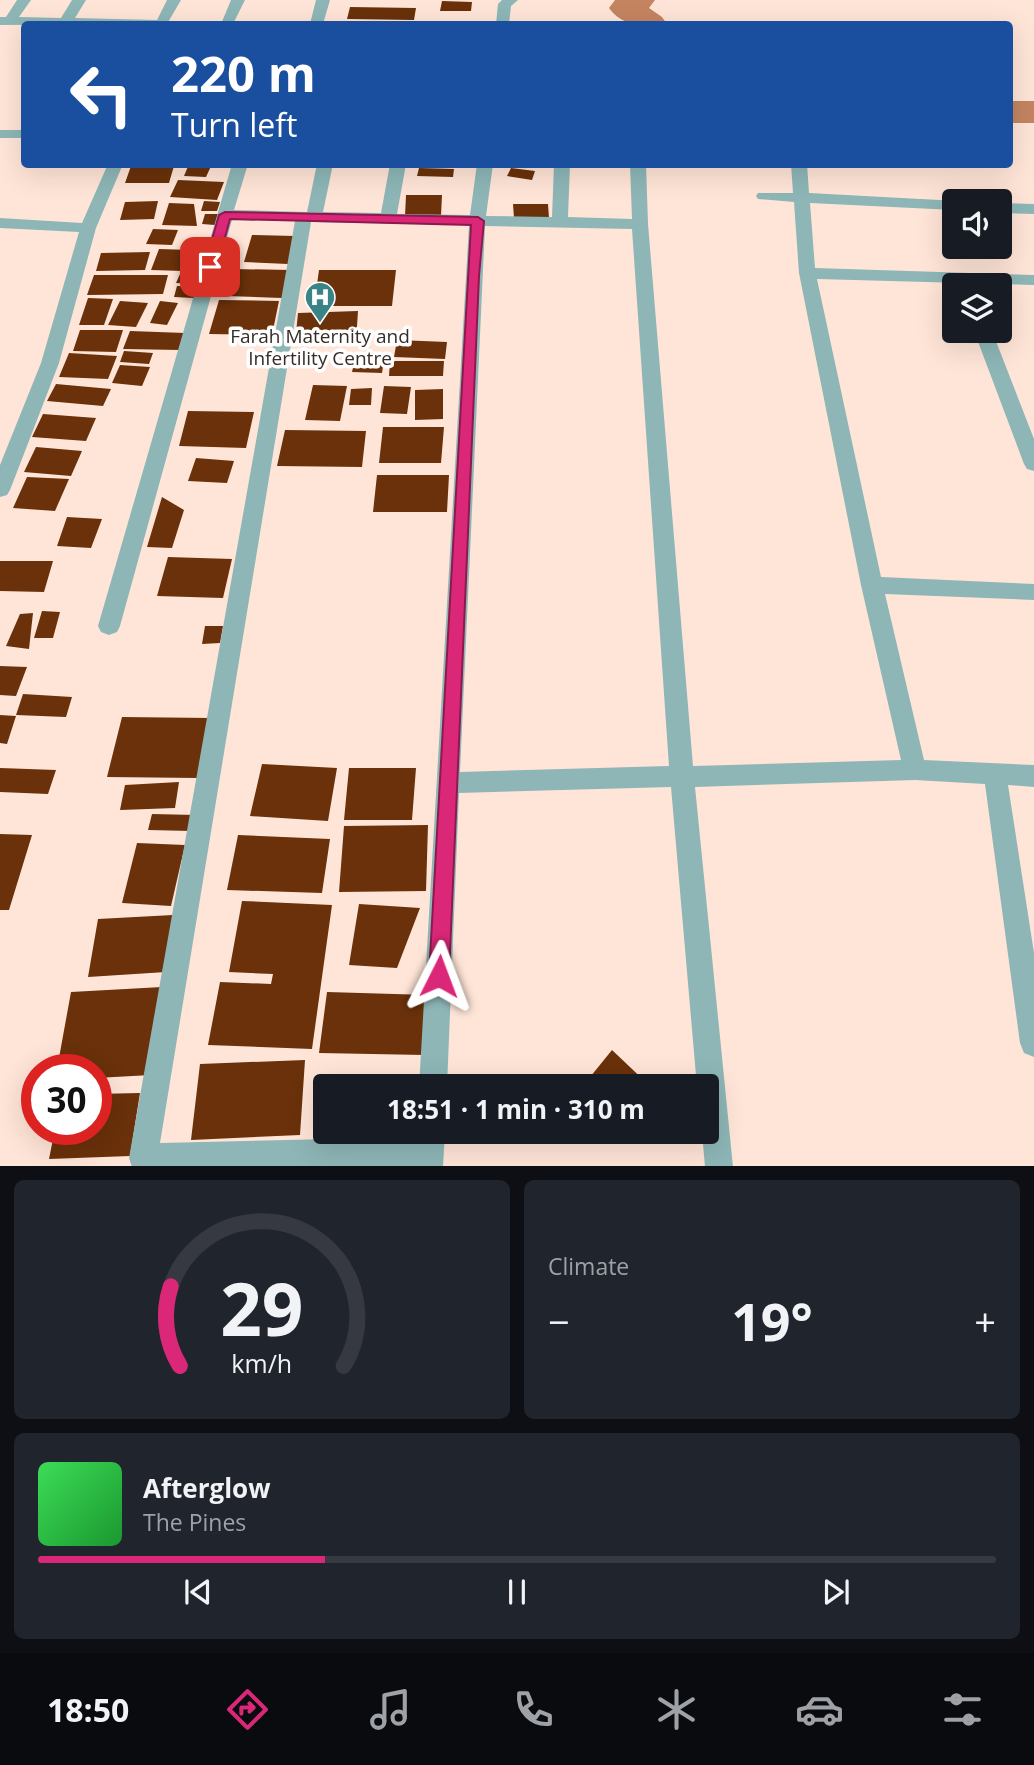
<!DOCTYPE html>
<meta charset="utf-8">
<style>
:root{--surface:#171b24;--page:#20242c;--text:#f1f3f6;--muted:#9ea1a6;--line:#363941;--accent:#db2777}
body{margin:0;font-family:"Open Sans",sans-serif;background:var(--page);color:var(--text);height:100vh;display:flex;flex-direction:column;font-size:26px;white-space:nowrap}
*{box-sizing:border-box;margin:0}
p{font-size:23px;color:var(--muted)}
.icon{flex:none;width:38px;height:38px;fill:none;stroke:currentColor;stroke-width:2;stroke-linecap:round;stroke-linejoin:round}
.map{position:relative;height:1166px;overflow:hidden}
.side{display:flex;flex-direction:column;gap:14px;padding:14px;background:#0d0f14;flex:1}
.side>*{flex:none}
.hud{position:absolute;left:21px;top:21px;width:992px;height:147px;border-radius:7px;box-shadow:0 7px 28px #0002;background:#1a4fa0;color:#fff;overflow:hidden}
.tools{position:absolute;left:942px;top:189px;display:grid;gap:14px}
.tools a{display:grid;place-items:center;width:70px;height:70px;border-radius:7px;background:var(--surface);box-shadow:0 7px 28px #0002;font-size:35px}
.speed{position:absolute;left:21px;top:1054px;display:flex;gap:14px;font-size:35px;font-weight:700;text-align:center}
.speed>*{display:grid;place-content:center;width:91px;height:91px;border-radius:50%;background:var(--surface);box-shadow:0 7px 28px #0002;line-height:1}
.speed .limit{border:10px solid #d22;background:#fff;color:#111}
.pin{position:absolute;display:grid;place-items:center;width:60px;height:60px;color:#fff;margin:-30px;border-radius:14px;box-shadow:0 4px 10px #0006}
.me{position:absolute;width:77px;margin:-38px;rotate:3deg;stroke-linejoin:round;filter:drop-shadow(0 0 5px #0008)}
.turn{display:flex;align-items:center;gap:24px;height:147px;padding:0 35px;font-size:32px}
.turn .icon{width:91px;height:91px;stroke-width:2.5}
.turn b{display:block;font-size:49px;line-height:60px}
.big{font-size:52px;font-weight:700;line-height:1.1}
.side .card{flex:1;display:flex;flex-direction:column;justify-content:center;gap:10px;min-width:0;padding:0 24px;border-radius:10px;background:var(--page)}
.side .dial{align-items:center;gap:0}
.dial svg{height:182px;overflow:visible;fill:none;stroke:var(--line);stroke-width:7;stroke-linecap:round;text-anchor:middle}
.dial text{fill:var(--text);stroke:none}
.song{display:flex;align-items:center;gap:21px}
.cover{width:84px;height:84px;border-radius:10px;background:linear-gradient(135deg,hsl(130 70% 55%),hsl(130 70% 35%))}
.played{height:7px;border-radius:4px;background:linear-gradient(90deg,var(--accent) 30%,var(--line) 30%)}
.keys{display:flex;justify-content:space-around;direction:ltr}
.heat{display:flex;justify-content:space-between;align-items:center;font-size:38px;direction:ltr}
.side .tiles{flex:1;display:grid;gap:14px;grid-template-columns:1fr 1fr}
.card:last-child{grid-column:span 2}
.trip{position:absolute;left:313px;top:1074px;width:406px;height:70px;border-radius:7px;background:var(--surface);box-shadow:0 7px 28px #0002;font-weight:700;line-height:70px;text-align:center}
.dock{display:flex;height:112px;justify-content:space-around;align-items:center;background:#090b0e;color:var(--muted)}
.dock .icon{width:49px;height:49px}
.dock .selected{color:var(--accent)}
.dock b{font-size:32px;color:var(--text)}
.map>svg:first-child{display:block}
.lines{fill:none;stroke-linecap:round;stroke-linejoin:round}
.river{fill:#c48460;fill-rule:evenodd}
.building{fill:#6a310a}
.minor{fill:#8eb6b7;fill-rule:evenodd}
.route{fill:#db2777;stroke:#8e194d;stroke-width:2}
.labels{text-anchor:middle;stroke-width:7;stroke-linejoin:round;paint-order:stroke}
.poi-label{font-size:19px;fill:#372d28;stroke:#fff}
</style>
<div class="map">
<svg width="1034" height="1167" viewBox="0 0 1034 1167">
<rect width="100%" height="100%" fill="#ffe5d7"/>
<g class="lines">
<path class="river" d="M 615,0 L 655,0 L 649,8 L 662,17 L 667,24 C 645,26 623,28 609,8 Z
M 1010,101 L 1034,101 L 1034,123 L 1010,123 Z"/>
</g>
<path class="building" d="M 442,1 L 472,2 L 471,11 L 440,11 Z
M 350,7 L 416,8 L 414,20 L 347,19 Z
M 189,164 L 212,164 L 206,177 L 184,176 Z
M 131,166 L 174,166 L 169,183 L 125,183 Z
M 419,168 L 454,169 L 453,177 L 417,176 Z
M 511,168 L 535,171 L 532,180 L 507,176 Z
M 178,180 L 224,182 L 217,200 L 170,197 Z
M 406,195 L 442,195 L 441,216 L 405,216 Z
M 158,201 L 154,219 L 120,220 L 125,202 Z
M 204,201 L 220,202 L 217,211 L 201,211 Z
M 169,203 L 194,204 L 197,226 L 162,225 Z
M 513,204 L 548,204 L 549,218 L 514,218 Z
M 205,214 L 218,214 L 215,225 L 202,224 Z
M 153,229 L 178,230 L 172,245 L 146,244 Z
M 252,235 L 295,236 L 288,264 L 244,262 Z
M 159,249 L 191,250 L 183,271 L 151,270 Z
M 150,252 L 145,270 L 96,271 L 101,253 Z
M 234,269 L 290,270 L 282,298 L 226,296 Z
M 319,270 L 396,270 L 392,306 L 314,306 Z
M 180,274 L 200,276 L 198,284 L 176,283 Z
M 94,275 L 168,275 L 163,294 L 87,295 Z
M 177,286 L 197,287 L 194,298 L 174,297 Z
M 88,298 L 113,299 L 104,325 L 79,325 Z
M 219,300 L 279,301 L 272,335 L 209,334 Z
M 120,301 L 148,303 L 136,327 L 108,325 Z
M 160,301 L 178,303 L 167,325 L 150,323 Z
M 358,311 L 356,341 L 295,343 L 298,313 Z
M 80,330 L 123,330 L 116,352 L 73,351 Z
M 130,331 L 185,333 L 180,350 L 123,349 Z
M 397,340 L 447,342 L 445,359 L 394,357 Z
M 124,351 L 153,353 L 149,364 L 120,362 Z
M 69,353 L 117,356 L 108,379 L 59,377 Z
M 355,359 L 384,359 L 382,373 L 352,372 Z
M 390,361 L 444,361 L 443,376 L 389,376 Z
M 120,365 L 150,367 L 142,386 L 112,383 Z
M 56,384 L 111,389 L 103,406 L 47,401 Z
M 313,385 L 347,386 L 340,421 L 305,420 Z
M 384,386 L 411,387 L 407,414 L 380,413 Z
M 372,388 L 371,405 L 349,405 L 351,389 Z
M 443,389 L 443,419 L 415,420 L 415,390 Z
M 188,411 L 254,412 L 246,448 L 179,446 Z
M 43,414 L 96,418 L 86,441 L 32,437 Z
M 383,427 L 444,427 L 441,463 L 379,463 Z
M 285,430 L 366,431 L 362,467 L 277,466 Z
M 36,447 L 82,451 L 71,476 L 24,472 Z
M 196,458 L 234,461 L 227,483 L 188,481 Z
M 377,475 L 449,475 L 447,512 L 373,512 Z
M 27,477 L 69,479 L 55,511 L 13,508 Z
M 162,497 L 184,510 L 172,548 L 147,547 Z
M 67,517 L 102,519 L 91,548 L 57,546 Z
M 168,557 L 232,559 L 223,598 L 157,596 Z
M 0,561 L 53,561 L 44,592 L 0,591 Z
M 42,611 L 60,612 L 53,638 L 34,638 Z
M 33,613 L 29,649 L 6,646 L 20,614 Z
M 205,626 L 223,626 L 220,643 L 202,644 Z
M 0,666 L 27,667 L 16,696 L 0,695 Z
M 23,694 L 72,697 L 66,717 L 16,715 Z
M 0,715 L 16,716 L 7,744 L 0,743 Z
M 122,717 L 211,718 L 199,778 L 107,777 Z
M 262,764 L 337,768 L 328,821 L 250,816 Z
M 0,768 L 56,770 L 48,794 L 0,792 Z
M 349,768 L 416,768 L 412,820 L 344,820 Z
M 179,782 L 175,808 L 120,810 L 125,785 Z
M 152,814 L 196,815 L 192,831 L 148,830 Z
M 428,825 L 426,891 L 339,892 L 344,826 Z
M 0,834 L 32,835 L 9,910 L 0,910 Z
M 238,835 L 330,839 L 322,893 L 227,890 Z
M 137,843 L 185,845 L 171,906 L 122,903 Z
M 242,901 L 332,905 L 312,1049 L 208,1045 L 220,982 L 271,984 L 273,974 L 229,972 Z
M 359,904 L 420,908 L 397,968 L 349,965 Z
M 173,915 L 166,972 L 88,977 L 98,919 Z
M 162,987 L 151,1075 L 96,1078 L 96,1069 L 57,1069 L 71,992 Z
M 327,992 L 428,995 L 424,1055 L 319,1053 Z
M 612,1050 L 651,1087 L 582,1087 Z
M 305,1060 L 300,1135 L 191,1140 L 200,1064 Z
M 140,1093 L 130,1156 L 49,1159 L 55,1129 L 96,1129 L 96,1094 Z"/>
<g class="lines">
<path class="minor" d="M 17,0 L 31,0 L 19,17 L 61,18 L 72,0 L 86,0 L 75,18 L 157,20 L 167,0 L 181,0 L 167,24 L 0,25 L 0,17 L 6,17 Z
M 231,0 L 245,0 L 233,24 L 221,24 Z
M 316,0 L 330,0 L 323,24 L 310,24 Z
M 502,0 L 518,0 L 511,6 L 509,24 L 496,24 L 498,4 Z
M 0,130 L 24,130 L 24,138 L 0,138 Z
M 108,164 L 123,164 L 96,228 L 59,363 L 10,490 L 7,495 L 0,497 L 0,465 L 41,363 L 79,232 L 0,228 L 0,218 L 82,223 Z
M 232,164 L 248,164 L 234,210 L 307,212 L 317,164 L 333,164 L 323,212 L 381,213 L 390,164 L 406,164 L 397,214 L 470,215 L 477,164 L 493,164 L 486,216 L 552,217 L 554,164 L 570,164 L 568,217 L 632,219 L 630,164 L 646,164 L 648,224 L 693,766 L 901,760 L 861,585 L 799,273 L 794,202 L 758,199 L 756,196 L 758,193 L 793,193 L 791,164 L 807,164 L 809,193 L 958,201 L 954,201 L 954,210 L 810,203 L 815,268 L 1034,275 L 1034,285 L 817,279 L 881,577 L 1034,584 L 1034,600 L 885,594 L 924,760 L 1034,765 L 1034,787 L 1008,785 L 1034,953 L 1034,1057 L 1024,1053 L 1020,1043 L 985,784 L 915,780 L 695,787 L 733,1167 L 705,1167 L 702,1132 L 707,1132 L 707,1087 L 697,1087 L 671,787 L 459,793 L 447,1087 L 419,1087 L 469,225 L 311,222 L 160,1143 L 417,1137 L 417,1132 L 445,1132 L 443,1167 L 132,1167 L 129,1158 L 295,221 L 232,220 L 120,626 L 117,632 L 109,635 L 101,632 L 98,626 ZM 485,226 L 632,229 L 669,766 L 460,772 Z
M 999,203 L 1034,204 L 1034,214 L 999,213 Z
M 974,331 L 992,331 L 1034,439 L 1034,471 L 1027,469 L 1024,464 Z"/>
</g>
<path class="route" d="M 225,212 L 478,217 L 484,221 L 479,276 L 449,976 L 446,983 L 439,986 L 432,983 L 429,976 L 471,225 L 230,219 L 217,267 L 210,271 L 206,270 L 204,267 L 219,215 Z"/>
<defs>
<g id="hospital-pin" transform="scale(1.575)"><path d="M0 17L-7.5 6A9.5 9.5 0 1 1 7.5 6Z" fill="#3b8486" stroke="#fff"/><path d="M-5-5h3v3.5h4V-5h3V5h-3V1.5h-4V5h-3Z" fill="#fff"/></g>
</defs>
<g fill-rule="evenodd">
<use href="#hospital-pin" x="320" y="297"/>
</g>
<g class="labels">
<g class="poi-label">
<text x="320" y="343">Farah Maternity and<tspan x="320" dy="22">Infertility Centre</tspan></text>
</g>
</g>
</svg>
<div class="tools">
<a><svg class="icon" aria-label="sound" viewBox="0 0 24 24"><path d="M4 9h4l5-4v14l-5-4H4zM17 9q2 3 0 6"/></svg></a>
<a><svg class="icon" aria-label="layers" viewBox="0 0 24 24"><path d="M12 4l9 5-9 5-9-5zM3 14l9 5 9-5"/></svg></a>
</div>
<div class="speed"><div class="limit">30</div></div>
<div class="pin" style="left:210px;top:267px;background:#d93025"><svg class="icon" aria-label="arrive" viewBox="0 0 24 24"><path d="M6 21V4h12l-3 4 3 4H6"/></svg></div>
<svg class="me" style="left:439px;top:976px" viewBox="-20 -20 40 40"><path d="M0-17L14 15 0 8-14 15z" fill="#db2777" stroke="#fff" stroke-width="4"/></svg>
<div class="trip">18:51 · 1 min · 310 m</div>
<div class="hud">
<div class="turn"><svg class="icon" aria-label="left" viewBox="0 0 24 24"><path d="M17 20v-9H6M10 6l-5 5 5 5"/></svg><div><b>220 m</b>Turn left</div></div>
</div>
</div>
<section class="side">
<div class="tiles">
<div class="card dial"><svg viewBox="0 0 100 80">
<path d="M14 69A42 42 0 1 1 86 69"/>
<path d="M14 69A42 42 0 0 1 10 34" stroke="#db2777"/>
<text x="50" y="56" font-size="32" font-weight="700">29</text>
<text x="50" y="72" font-size="11">km/h</text>
</svg></div>
<div class="card"><p>Climate</p>
<div class="heat"><a>−</a><b class="big">19°</b><a>+</a></div>
</div>
<div class="card">
<div class="song"><i class="cover"></i><div><b>Afterglow</b><p>The Pines</p></div></div>
<div class="played"></div>
<div class="keys"><svg class="icon" aria-label="previous" viewBox="0 0 24 24"><path d="M18 5L8 12l10 7zM5 5v14"/></svg><svg class="icon" aria-label="pause" viewBox="0 0 24 24"><path d="M8 5v14M16 5v14"/></svg><svg class="icon" aria-label="next" viewBox="0 0 24 24"><path d="M6 5l10 7-10 7zM19 5v14"/></svg></div>
</div>
</div>
</section>
<nav class="dock">
<b>18:50</b>
<svg class="icon selected" aria-label="directions" viewBox="0 0 24 24"><path d="M12 3l9 9-9 9-9-9zM9 14v-3h6M13 9l2 2-2 2"/></svg>
<svg class="icon" aria-label="music" viewBox="0 0 24 24"><path d="M9 18V5l10-2v13"/><circle cx="6" cy="18" r="3"/><circle cx="16" cy="16" r="3"/></svg>
<svg class="icon" aria-label="phone" viewBox="0 0 24 24"><path d="M5 4h4l2 5-3 2q2 4 5 5l2-3 5 2v4C11 20 4 13 5 4z"/></svg>
<svg class="icon" aria-label="climate" viewBox="0 0 24 24"><path d="M12 3v18M4 7l16 10M4 17L20 7"/></svg>
<svg class="icon" aria-label="car" viewBox="0 0 24 24"><path d="M5 17H2v-5l4-1 3-4h7l3 4 3 1v5h-3M9 17h6M6 11h13"/><circle cx="7" cy="17" r="2"/><circle cx="17" cy="17" r="2"/></svg>
<svg class="icon" aria-label="filters" viewBox="0 0 24 24"><path d="M4 7h16M4 17h16"/><circle cx="9" cy="7" r="2"/><circle cx="15" cy="17" r="2"/></svg>
</nav>
